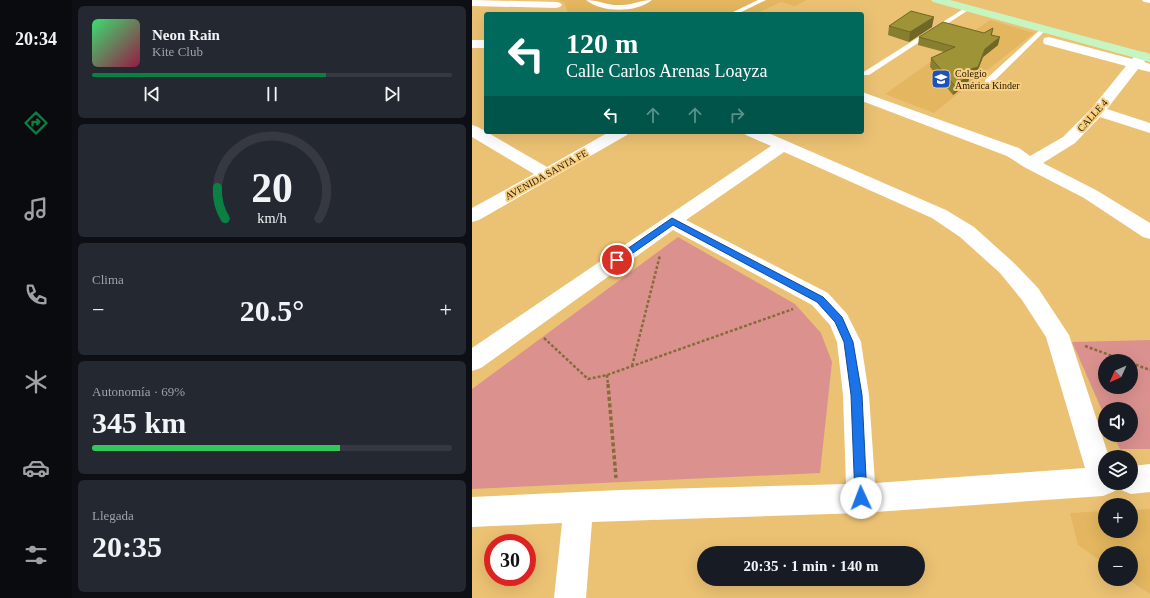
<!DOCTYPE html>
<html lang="es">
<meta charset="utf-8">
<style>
:root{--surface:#171b24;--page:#242831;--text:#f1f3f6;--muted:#9ea1a6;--line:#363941;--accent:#0b8043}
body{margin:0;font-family:Georgia,serif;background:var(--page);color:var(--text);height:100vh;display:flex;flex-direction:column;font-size:15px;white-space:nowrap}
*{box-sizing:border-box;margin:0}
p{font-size:13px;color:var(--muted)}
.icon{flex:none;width:22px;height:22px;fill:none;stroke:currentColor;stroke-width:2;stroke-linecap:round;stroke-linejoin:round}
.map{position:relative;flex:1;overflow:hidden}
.drawer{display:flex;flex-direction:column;gap:6px;padding:6px;background:#0d0f14;width:400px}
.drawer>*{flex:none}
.top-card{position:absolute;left:12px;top:12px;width:380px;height:122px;border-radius:4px;box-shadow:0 4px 16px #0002;background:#00695c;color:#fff;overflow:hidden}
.needle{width:26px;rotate:225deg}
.fabs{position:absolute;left:626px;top:354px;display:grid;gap:8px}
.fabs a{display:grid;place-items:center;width:40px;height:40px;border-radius:50%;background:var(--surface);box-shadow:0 4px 16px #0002;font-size:20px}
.speed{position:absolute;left:12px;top:534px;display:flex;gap:8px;font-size:20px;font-weight:700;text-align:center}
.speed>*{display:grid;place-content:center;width:52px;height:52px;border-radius:50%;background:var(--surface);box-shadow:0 4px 16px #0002;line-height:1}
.speed .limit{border:6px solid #d22;background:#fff;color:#111}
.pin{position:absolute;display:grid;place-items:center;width:34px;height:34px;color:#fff;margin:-17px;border:2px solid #fff;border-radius:50%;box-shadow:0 1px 4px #0007}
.me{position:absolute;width:44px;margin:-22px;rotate:358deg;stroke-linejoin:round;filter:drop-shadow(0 0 3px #0008)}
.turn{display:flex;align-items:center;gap:14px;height:84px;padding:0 16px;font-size:18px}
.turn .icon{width:52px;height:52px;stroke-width:2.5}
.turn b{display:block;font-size:28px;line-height:34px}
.lanes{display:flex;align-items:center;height:38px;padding:0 16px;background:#0003;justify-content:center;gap:20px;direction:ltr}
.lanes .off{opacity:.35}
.big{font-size:30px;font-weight:700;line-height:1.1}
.drawer .widget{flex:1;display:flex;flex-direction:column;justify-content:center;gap:6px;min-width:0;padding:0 14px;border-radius:6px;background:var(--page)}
.drawer .dial{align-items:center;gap:0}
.dial svg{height:104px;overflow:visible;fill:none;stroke:var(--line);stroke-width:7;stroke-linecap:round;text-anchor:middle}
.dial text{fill:var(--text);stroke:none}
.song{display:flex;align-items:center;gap:12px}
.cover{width:48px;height:48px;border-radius:6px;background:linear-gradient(135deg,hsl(140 70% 55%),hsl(340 70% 35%))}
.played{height:4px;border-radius:2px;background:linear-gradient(90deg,var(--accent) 65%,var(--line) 65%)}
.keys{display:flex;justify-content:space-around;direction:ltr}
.heat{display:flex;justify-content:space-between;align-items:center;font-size:22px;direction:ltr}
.charge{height:6px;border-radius:3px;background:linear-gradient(90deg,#34c759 69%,var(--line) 0)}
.trip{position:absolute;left:225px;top:546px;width:228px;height:40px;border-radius:20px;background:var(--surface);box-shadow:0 4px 16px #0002;font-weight:700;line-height:40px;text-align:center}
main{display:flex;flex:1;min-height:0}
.tabs{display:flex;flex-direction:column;width:72px;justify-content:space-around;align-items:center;background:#090b0e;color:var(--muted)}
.tabs .icon{width:28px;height:28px}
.tabs .active{color:var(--accent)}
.tabs b{font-size:18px;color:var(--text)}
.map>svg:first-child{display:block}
.built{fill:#e3b65f}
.green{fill:#db928f;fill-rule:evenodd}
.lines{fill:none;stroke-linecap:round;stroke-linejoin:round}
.path-far1{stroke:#876c3a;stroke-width:2.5;stroke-dasharray:3 2;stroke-linecap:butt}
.path{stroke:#876c3a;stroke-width:3.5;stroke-dasharray:4 2.5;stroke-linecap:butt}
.lane{fill:#fff;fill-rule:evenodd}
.street{fill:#fff;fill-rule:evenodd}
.secondary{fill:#fff;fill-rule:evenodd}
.primary{fill:#c6f5c2;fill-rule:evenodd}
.wall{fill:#887e2f}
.shaded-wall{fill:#6f6726}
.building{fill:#9e9337;stroke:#6f6726}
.route{fill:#1a73e8;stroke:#114b97}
.labels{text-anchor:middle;stroke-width:4;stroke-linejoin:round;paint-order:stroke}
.far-poi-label{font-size:10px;fill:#231701;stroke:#f8cf81;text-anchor:start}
.far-street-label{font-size:10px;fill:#231701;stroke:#f8cf81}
</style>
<main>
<nav class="tabs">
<b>20:34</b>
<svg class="icon active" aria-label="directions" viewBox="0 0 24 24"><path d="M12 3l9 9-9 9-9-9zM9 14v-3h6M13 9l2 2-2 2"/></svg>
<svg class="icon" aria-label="music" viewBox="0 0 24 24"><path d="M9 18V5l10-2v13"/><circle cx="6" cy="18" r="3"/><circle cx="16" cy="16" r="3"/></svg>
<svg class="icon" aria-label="phone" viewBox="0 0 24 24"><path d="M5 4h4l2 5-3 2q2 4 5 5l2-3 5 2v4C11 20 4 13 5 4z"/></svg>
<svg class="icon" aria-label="climate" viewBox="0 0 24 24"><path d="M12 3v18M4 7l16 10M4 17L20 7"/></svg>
<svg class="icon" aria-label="car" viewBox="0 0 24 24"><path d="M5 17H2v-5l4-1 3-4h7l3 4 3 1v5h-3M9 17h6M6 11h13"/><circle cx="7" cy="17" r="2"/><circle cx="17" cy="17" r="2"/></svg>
<svg class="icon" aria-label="filters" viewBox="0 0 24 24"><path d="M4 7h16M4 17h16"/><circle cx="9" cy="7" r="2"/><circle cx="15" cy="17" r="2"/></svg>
</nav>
<section class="drawer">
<div class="widget">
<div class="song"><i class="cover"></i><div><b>Neon Rain</b><p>Kite Club</p></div></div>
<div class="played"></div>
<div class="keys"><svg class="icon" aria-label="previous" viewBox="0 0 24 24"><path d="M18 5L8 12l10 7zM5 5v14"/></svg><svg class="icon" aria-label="pause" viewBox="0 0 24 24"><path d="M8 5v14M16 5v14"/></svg><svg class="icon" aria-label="next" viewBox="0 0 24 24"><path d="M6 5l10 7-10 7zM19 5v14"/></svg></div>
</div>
<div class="widget dial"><svg viewBox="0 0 100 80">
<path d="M14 69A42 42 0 1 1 86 69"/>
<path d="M14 69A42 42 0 0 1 8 45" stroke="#0b8043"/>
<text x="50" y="56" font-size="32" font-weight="700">20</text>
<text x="50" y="72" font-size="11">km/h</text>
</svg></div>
<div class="widget"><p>Clima</p>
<div class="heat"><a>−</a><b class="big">20.5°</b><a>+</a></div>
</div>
<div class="widget"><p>Autonomía · 69%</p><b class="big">345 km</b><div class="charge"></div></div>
<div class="widget"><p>Llegada</p><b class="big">20:35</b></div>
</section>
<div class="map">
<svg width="678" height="598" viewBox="0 0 678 598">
<rect width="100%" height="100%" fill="#ebc274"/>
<path class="built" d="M 86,0 L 335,0 L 323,6 L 309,2 L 283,14 L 197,14 L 192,12 L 180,14 L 96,14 L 93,3 Z
M 518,20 L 562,33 L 462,113 L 413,94 Z
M 678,509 L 678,594 L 655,579 L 659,579 L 659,553 L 633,553 L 633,564 L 606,545 L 598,513 L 633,511 L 633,531 L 659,531 L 659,510 Z"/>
<path class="green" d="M 206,237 L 323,304 L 349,333 L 360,362 L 348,473 L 0,489 L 0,389 Z
M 678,340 L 678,449 L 648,449 L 641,435 L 659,435 L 659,409 L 633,409 L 633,417 L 600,342 ZM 633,361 L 659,361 L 659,387 L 633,387 Z"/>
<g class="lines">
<path class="path-far1" d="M 72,338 L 116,379 L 135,375 L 321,309
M 613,346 L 654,361
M 659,363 L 678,370
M 160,366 L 188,255
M 135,375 L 136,385"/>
<path class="path" d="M 136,384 L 144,478"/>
<path class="lane" d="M 114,0 C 126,0 136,6 149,5 C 160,5 169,0 180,0 C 164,13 130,13 114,0 Z
M 286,0 L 294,0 L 265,14 L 257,14 Z
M 496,6 L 499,8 L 498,9 L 397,75 L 391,75 L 390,73 Z
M 570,28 L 575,29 L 519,84 L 513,84 L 513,80 Z"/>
<path class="street" d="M 0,0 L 84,2 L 88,3 L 90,5 L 88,7 L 84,8 L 0,6 Z
M 577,37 L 660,59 C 665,54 667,51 675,53 L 677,56 L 672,62 L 678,64 L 678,72 L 666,69 L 635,109 L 678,123 L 678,133 L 628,117 L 603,143 L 571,163 L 624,190 L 678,223 L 678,239 L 671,237 L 612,198 L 552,167 L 535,156 L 390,101 L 390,92 L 547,148 L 558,156 L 591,137 L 620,108 L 654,66 L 572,44 L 571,41 L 572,38 Z
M 0,40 L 14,40 L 14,48 L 0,48 Z
M 0,125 L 6,127 L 75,167 L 137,132 L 157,132 L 155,135 L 7,220 L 0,222 L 0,208 L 62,174 L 0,137 Z
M 272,132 L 294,132 L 474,210 L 502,227 L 542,263 L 566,288 L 597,335 L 637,457 L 633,457 L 633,483 L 659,483 L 659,466 L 678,464 L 678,492 L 659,494 L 649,490 L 646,483 L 643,491 L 631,496 L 389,513 L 120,522 L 114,598 L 82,598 L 90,523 L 0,527 L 0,497 L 147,490 L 374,484 L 371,395 L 365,342 L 358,325 L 340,305 L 201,230 L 9,368 L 0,371 L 0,348 L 299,146 L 274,135 ZM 312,152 L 460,218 L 488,237 L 528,273 L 550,300 L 574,337 L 613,468 L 403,483 L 397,395 L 389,342 L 375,314 L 356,293 L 214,220 Z"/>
<path class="secondary" d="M 670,0 L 678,0 L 678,3 L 672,2 Z"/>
<path class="primary" d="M 459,0 L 478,0 L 678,54 L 678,62 L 461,2 Z"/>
</g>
<path class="wall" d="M 417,26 L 460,27 L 437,42 L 416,35 Z
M 521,28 L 520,35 L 526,45 L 511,57 L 504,75 L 497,77 L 496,83 L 481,95 L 458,67 L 459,58 L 472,52 L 446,45 L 447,37 L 512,33 Z"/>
<path class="shaded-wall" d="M 462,17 L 460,27 L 437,42 L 438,32 Z
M 528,37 L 526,45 L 511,57 L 504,75 L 497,77 L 499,69 L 513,49 Z
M 498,74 L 496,83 L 481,95 L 483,86 Z"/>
<path class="building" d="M 439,11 L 462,17 L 438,32 L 417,26 Z
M 471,22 L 512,33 L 521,28 L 519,35 L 528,37 L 513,49 L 506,67 L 499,69 L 498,74 L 483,86 L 459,58 L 483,47 L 447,37 Z"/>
<path class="route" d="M 200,218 L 351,297 L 370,317 L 381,342 L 390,395 L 395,498 L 393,503 L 389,504 L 385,503 L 383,498 L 379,395 L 372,342 L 363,322 L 345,302 L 201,225 L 148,262 L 142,262 L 141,260 L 142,258 Z"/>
<defs>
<g id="school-square" transform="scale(1)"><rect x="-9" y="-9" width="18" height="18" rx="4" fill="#1d51be" stroke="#f8cf81"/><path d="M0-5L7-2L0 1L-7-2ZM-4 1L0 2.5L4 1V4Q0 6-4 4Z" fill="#fff"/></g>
</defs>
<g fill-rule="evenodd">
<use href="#school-square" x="469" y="79"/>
</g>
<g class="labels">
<g class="far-poi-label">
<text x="483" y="77">Colegio<tspan x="483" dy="12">América Kinder</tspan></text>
</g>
<g class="far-street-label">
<text transform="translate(620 115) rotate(-48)" y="4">CALLE 4</text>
<text transform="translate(74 174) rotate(-29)" y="4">AVENIDA SANTA FE</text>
</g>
</g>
</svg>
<div class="fabs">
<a><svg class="needle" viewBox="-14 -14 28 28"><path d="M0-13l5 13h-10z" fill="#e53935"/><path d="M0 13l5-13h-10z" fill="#9ea1a6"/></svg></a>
<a><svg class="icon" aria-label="sound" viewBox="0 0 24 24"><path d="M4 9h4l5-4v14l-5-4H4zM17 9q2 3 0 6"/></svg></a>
<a><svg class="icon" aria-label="layers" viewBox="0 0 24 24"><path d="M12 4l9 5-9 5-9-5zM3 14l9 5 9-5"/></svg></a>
<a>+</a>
<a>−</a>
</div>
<div class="speed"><div class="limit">30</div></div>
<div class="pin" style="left:145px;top:260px;background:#d93025"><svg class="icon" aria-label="arrive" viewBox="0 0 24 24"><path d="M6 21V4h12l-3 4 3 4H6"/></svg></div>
<svg class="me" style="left:389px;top:498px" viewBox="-20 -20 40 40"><circle r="19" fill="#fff"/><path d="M0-13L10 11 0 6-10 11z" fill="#1a73e8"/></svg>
<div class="trip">20:35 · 1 min · 140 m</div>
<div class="top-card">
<div class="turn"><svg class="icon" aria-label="left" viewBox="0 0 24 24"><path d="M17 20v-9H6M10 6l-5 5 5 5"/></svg><div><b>120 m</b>Calle Carlos Arenas Loayza</div></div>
<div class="lanes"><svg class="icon" aria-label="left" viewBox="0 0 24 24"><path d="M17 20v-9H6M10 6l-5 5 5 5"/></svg><svg class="icon off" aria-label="ahead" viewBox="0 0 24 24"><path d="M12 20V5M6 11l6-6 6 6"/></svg><svg class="icon off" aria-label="ahead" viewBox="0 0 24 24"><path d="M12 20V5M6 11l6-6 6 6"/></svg><svg class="icon off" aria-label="right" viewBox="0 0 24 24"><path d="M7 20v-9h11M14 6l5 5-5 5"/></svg></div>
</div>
</div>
</main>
